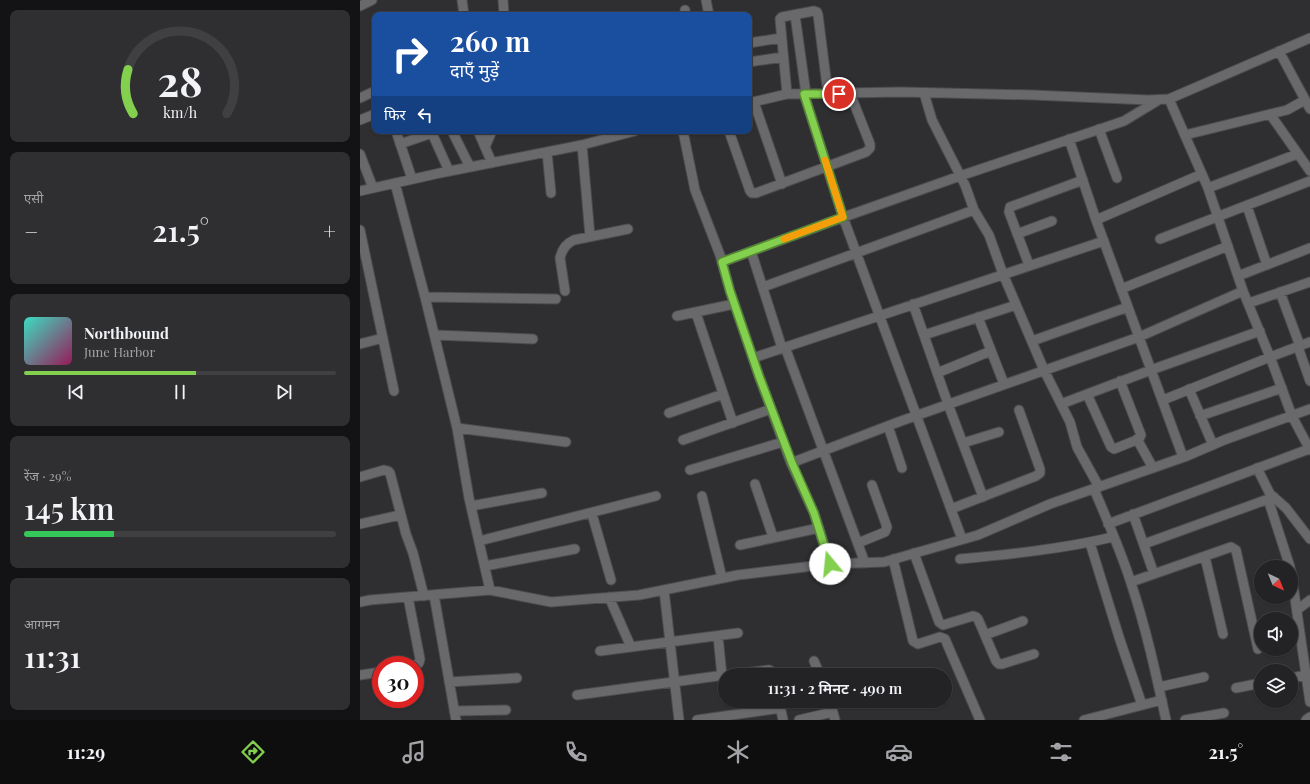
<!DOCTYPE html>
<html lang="hi">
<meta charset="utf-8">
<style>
:root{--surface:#232326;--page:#2f2f32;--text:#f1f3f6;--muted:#a3a4a7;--line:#404043;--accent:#83d04f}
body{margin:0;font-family:"Playfair Display","Noto Sans Devanagari",serif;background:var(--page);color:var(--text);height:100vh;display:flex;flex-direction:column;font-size:15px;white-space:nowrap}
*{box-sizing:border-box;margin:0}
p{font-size:13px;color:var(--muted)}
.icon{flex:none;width:22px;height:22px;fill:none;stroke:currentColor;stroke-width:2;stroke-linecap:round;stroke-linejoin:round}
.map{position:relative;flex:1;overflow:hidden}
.sheet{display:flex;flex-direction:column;gap:10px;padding:10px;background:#131315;width:360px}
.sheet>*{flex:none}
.hud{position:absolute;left:12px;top:12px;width:380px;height:122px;border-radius:8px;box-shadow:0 1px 3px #0004,0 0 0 1px var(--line);background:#1a4fa0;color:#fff;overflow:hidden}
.needle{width:26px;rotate:137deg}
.fabs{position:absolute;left:894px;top:560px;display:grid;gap:8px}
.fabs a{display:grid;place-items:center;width:44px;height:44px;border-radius:50%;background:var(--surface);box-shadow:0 1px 3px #0004,0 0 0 1px var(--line);font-size:20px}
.speed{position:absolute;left:12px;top:656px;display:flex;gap:8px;font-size:20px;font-weight:700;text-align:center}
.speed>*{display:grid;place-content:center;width:52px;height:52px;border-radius:50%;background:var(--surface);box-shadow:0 1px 3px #0004,0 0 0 1px var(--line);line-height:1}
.speed .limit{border:6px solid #d22;background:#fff;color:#111}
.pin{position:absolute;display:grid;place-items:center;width:34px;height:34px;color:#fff;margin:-17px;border:2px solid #fff;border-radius:50%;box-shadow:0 1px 4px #0007}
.me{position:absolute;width:44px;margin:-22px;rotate:343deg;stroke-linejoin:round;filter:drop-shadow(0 0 3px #0008)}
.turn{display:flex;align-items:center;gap:14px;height:84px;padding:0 12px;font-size:18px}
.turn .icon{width:52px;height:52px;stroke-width:2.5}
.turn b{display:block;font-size:28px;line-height:34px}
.then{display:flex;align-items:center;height:38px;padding:0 12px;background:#0003;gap:8px;font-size:15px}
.big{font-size:30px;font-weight:600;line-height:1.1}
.sheet .widget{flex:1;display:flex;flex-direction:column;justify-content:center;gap:6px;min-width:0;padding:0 14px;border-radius:8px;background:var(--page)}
.sheet .dial{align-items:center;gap:0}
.dial svg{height:104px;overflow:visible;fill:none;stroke:var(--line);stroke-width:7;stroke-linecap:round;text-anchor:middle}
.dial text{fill:var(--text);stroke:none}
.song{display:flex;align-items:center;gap:12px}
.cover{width:48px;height:48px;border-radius:6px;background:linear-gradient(135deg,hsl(170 70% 55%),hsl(330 70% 35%))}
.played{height:4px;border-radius:2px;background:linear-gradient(90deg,var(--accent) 55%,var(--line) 55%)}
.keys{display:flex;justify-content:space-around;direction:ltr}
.heat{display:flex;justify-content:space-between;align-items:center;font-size:22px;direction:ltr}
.charge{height:6px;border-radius:3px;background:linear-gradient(90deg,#34c759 29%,var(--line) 0)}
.trip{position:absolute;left:358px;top:668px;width:234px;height:40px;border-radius:20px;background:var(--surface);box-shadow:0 1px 3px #0004,0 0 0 1px var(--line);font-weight:600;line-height:40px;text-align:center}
.tab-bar{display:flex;height:64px;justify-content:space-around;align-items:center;background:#0e0e0f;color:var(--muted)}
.tab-bar .icon{width:28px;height:28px}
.tab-bar .current{color:var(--accent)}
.tab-bar b{font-size:18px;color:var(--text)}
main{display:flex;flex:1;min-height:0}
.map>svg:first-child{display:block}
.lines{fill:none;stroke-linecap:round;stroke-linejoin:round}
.minor-casing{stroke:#4c4c4f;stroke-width:11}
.minor{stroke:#69696c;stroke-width:9}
.route-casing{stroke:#558733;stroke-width:10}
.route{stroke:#83d04f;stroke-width:7}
.slow{stroke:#f59e0b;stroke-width:7}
</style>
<main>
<section class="sheet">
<div class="widget dial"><svg viewBox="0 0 100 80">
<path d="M14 69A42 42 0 1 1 86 69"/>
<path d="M14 69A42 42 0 0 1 10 35" stroke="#83d04f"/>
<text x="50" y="56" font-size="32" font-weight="700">28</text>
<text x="50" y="72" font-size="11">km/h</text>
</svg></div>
<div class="widget"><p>एसी</p>
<div class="heat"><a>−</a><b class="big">21.5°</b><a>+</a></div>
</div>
<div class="widget">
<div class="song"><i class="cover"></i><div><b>Northbound</b><p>June Harbor</p></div></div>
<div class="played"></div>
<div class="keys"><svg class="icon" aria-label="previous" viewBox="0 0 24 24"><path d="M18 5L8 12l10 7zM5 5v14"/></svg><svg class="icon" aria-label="pause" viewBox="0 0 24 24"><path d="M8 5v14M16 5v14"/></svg><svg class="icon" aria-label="next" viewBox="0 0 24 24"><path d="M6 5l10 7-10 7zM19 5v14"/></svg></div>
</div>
<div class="widget"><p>रेंज · 29%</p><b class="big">145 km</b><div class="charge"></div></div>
<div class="widget"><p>आगमन</p><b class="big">11:31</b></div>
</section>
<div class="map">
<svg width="950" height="720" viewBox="0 0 950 720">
<rect width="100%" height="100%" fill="#2f2f32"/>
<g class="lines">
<g class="minor-casing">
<path id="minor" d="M 102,0 L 104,15
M 143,0 L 144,15
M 346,0 L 349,15
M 0,6 L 12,0
M 325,10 L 325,15
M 435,15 L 446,94
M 389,43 L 421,38
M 919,51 L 950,109
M 389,62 L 423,57
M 564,93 L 572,120 L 605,185 L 614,210 L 629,235 L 643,274 L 684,370 L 710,422 L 717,447 L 739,487
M 427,94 L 420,19 L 422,17 L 454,11 L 457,12 L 458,15 L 468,94
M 444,94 L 483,217 L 602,539
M 0,98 L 15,91
M 394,102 L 422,184
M 389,103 L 427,94 L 542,92 L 673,95 L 789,100 L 809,99 L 950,38
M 910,114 L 950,171
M 0,120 L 15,114
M 739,129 L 757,178
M 36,131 L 52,179
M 71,131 L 89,171
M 92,131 L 110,167
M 118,131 L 132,163
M 323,131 L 335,190 L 360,255 L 370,291 L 399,376 L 431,463 L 541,421 L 779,337 L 883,291 L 848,188 L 809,99
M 369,131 L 390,191 L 392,193 L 396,193 L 506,152 L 510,148 L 510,144 L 490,93
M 825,135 L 927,110 L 945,100
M 709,139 L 736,220 L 823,457
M 40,144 L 72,133
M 222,145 L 230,236
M 125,147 L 132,131
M 187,152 L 191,193
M 0,154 L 13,188
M 35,183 L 65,297 L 97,428 L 109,498 L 130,590
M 848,188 L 937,154
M 0,191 L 80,173 L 222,145 L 275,131
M 887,206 L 907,265
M 736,220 L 842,174
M 0,230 L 34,391
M 657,234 L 692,221
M 800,239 L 950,181
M 391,251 L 422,348
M 362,262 L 484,217 L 600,176 L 764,121 L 797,101
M 669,265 L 649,212 L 650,207 L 723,180
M 878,276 L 950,248
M 403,287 L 614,210
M 761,289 L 868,246
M 205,291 L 200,258 C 202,249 207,243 214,240 L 268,229
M 883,291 L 912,362 L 932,416 L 950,450
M 920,292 L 940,346
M 65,297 L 196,299
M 889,303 L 950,282
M 553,304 L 588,404 L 623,497
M 336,313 L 373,423
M 317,316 L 374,304
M 618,317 L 644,384
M 75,335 L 173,339
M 564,335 L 656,305
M 672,341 L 768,307
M 0,344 L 23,338
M 425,347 L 505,563
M 938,347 L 950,381
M 393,358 L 744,241
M 577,373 L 631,351
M 829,389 L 853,445
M 727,394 L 751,447 L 754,449 L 779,439 L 781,435 L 760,381
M 803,400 L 910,357 L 950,342
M 701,404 L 791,370 L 900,331
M 309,413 L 363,394
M 840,416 L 922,388
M 528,426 L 542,468
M 97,428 L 206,442
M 777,439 L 793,468
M 323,440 L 411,409
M 603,443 L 639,432
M 897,468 L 910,494 L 926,508 L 950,539
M 330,470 L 423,442
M 0,477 L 24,470 L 28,471 L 30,473 L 46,534 L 53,553 L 64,596
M 395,484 L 413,537
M 734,489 C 747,520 761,551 771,583 C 786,628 796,674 806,720
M 342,496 L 362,578
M 908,499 L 930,567
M 111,506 L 182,493
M 591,509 L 676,476 L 680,473 L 680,469 L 659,410
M 232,514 L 251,580
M 773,514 L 794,574
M 0,524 L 40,515
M 748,524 L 949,449
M 119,541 L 296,496
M 498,543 L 525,532 L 527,527 L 512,485
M 730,543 L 759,637 L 782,705
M 784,544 L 914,497
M 380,545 L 459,528
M 554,553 L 579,622 L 583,625 L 613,616 L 616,617 L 618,619 L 636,661 L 639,664 L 642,664 L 674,654
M 845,557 L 863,634
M 533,559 L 553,641 L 558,644 L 580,637 L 585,639 L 620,720
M 600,559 C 652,554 702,549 753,537
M 470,564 L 524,562 L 618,535 L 690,504 L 827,456 L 864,440 L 950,409
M 125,566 L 215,549
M 931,571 L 950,702
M 771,582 L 871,547 L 876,550 L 898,649
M 304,590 L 319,720
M 74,595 L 96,720
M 48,597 L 60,659 L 59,663 L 55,665
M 249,597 L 271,647
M 0,602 L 10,600 L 130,590 L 191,602 L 279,595 L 378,575 L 470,564 L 454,513 L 431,463
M 937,610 L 950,600
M 625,635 L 663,621
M 358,636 L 362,676
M 240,651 L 378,633
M 454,661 L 460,675
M 0,675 L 21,672
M 369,675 L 409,670 L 411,671 L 413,675
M 931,678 L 947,675
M 89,682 L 157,678
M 799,687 L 844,677
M 876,688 L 901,683
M 217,695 L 365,675
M 419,701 L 423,720
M 470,701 L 475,720
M 94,711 L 146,710
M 337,720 L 421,708
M 439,720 L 473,712
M 724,720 L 802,700
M 825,720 L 864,713
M 946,720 L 950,717"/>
</g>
<use href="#minor" class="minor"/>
</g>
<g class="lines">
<g class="route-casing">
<path id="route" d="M 470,564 L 454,513 L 432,463 L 399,376 L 370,291 L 362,262 L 483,217 L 444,94 L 479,94"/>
</g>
<use href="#route" class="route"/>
<path class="slow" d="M 424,239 L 483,217 L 465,160"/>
</g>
</svg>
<div class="fabs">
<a><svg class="needle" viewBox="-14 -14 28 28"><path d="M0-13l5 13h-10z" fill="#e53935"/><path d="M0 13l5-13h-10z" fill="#a3a4a7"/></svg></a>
<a><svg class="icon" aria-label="sound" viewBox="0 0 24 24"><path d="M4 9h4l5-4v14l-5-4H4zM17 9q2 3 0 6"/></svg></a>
<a><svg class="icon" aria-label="layers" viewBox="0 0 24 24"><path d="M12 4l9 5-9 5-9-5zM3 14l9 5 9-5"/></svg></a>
</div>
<div class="speed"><div class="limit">30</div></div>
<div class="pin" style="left:479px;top:94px;background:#d93025"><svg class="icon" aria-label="arrive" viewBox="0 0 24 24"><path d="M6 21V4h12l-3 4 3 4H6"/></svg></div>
<svg class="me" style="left:470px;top:564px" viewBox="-20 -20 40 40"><circle r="19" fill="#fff"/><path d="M0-13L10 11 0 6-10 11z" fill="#83d04f"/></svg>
<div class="trip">11:31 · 2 मिनट · 490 m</div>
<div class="hud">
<div class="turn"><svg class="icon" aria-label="right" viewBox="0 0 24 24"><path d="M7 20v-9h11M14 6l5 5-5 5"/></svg><div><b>260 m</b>दाएँ मुड़ें</div></div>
<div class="then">फिर<svg class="icon" aria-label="left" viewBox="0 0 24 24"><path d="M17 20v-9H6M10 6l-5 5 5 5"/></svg></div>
</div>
</div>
</main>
<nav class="tab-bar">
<b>11:29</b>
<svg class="icon current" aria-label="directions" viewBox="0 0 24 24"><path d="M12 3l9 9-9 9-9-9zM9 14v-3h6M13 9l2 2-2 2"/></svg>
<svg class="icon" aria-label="music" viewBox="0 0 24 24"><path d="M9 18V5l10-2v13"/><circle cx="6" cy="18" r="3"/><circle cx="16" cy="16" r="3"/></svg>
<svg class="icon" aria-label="phone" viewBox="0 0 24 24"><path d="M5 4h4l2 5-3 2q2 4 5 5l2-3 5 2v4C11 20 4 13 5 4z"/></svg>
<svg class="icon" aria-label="climate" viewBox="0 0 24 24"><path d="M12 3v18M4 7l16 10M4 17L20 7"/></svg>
<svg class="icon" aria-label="car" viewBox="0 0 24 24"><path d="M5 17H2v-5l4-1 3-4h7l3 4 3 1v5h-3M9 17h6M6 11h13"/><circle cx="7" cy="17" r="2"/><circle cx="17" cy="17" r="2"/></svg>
<svg class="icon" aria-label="filters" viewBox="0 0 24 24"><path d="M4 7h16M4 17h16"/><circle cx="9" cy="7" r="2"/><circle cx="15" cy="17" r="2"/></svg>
<b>21.5°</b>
</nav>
